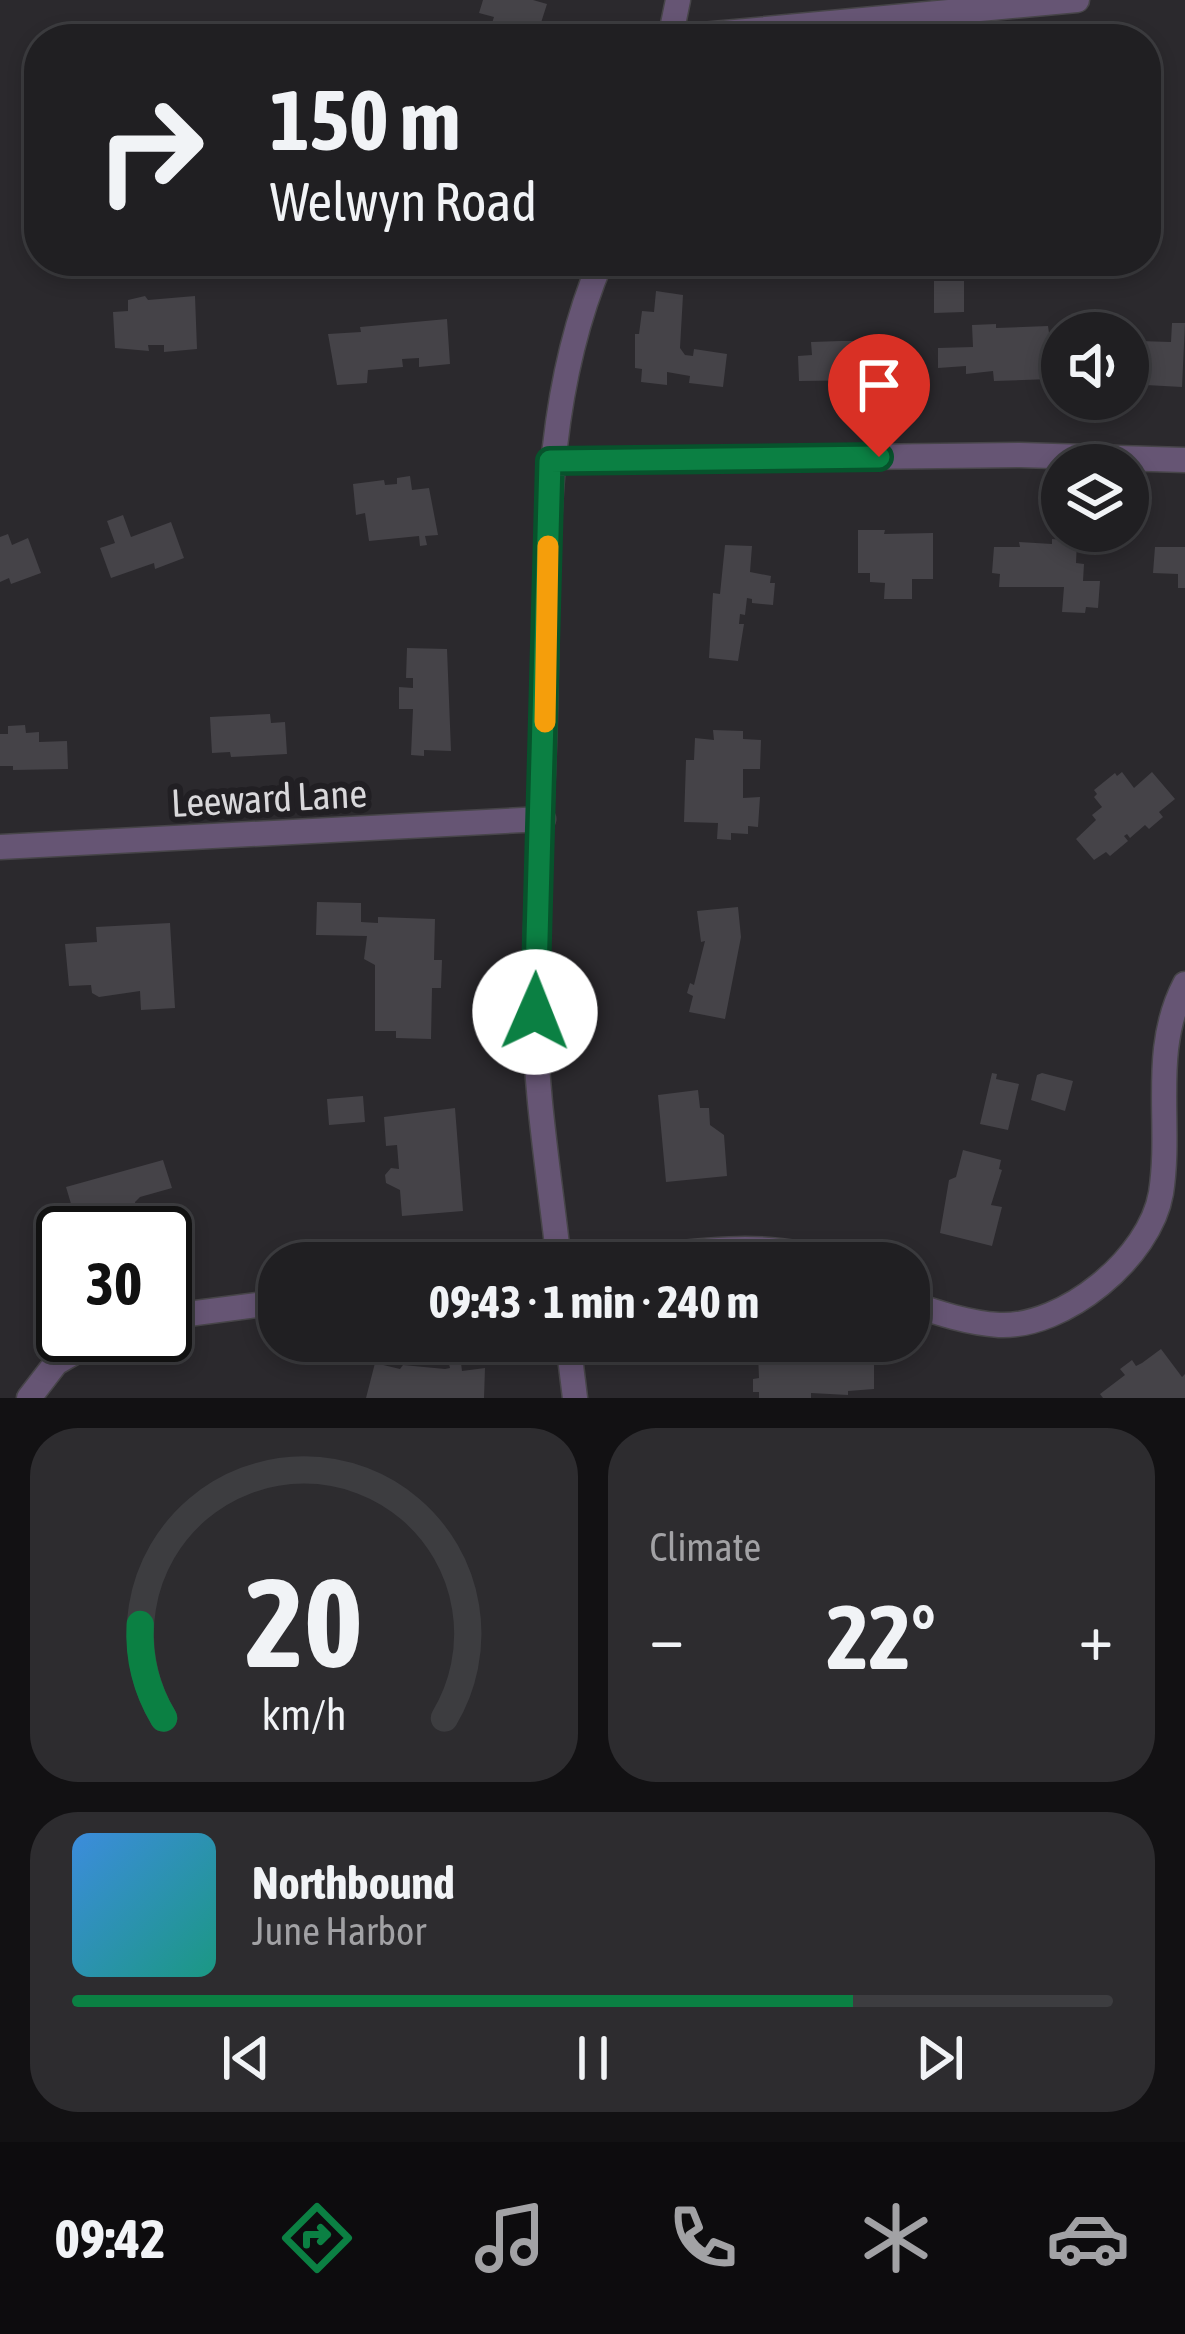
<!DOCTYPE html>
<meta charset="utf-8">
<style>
:root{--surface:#201f22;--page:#2d2c2f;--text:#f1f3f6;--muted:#a2a2a5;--line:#3d3d40;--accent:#0b8043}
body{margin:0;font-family:"Asap Condensed",sans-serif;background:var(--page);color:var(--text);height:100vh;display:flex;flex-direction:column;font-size:45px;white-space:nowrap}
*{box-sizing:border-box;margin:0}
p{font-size:39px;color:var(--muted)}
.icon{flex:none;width:66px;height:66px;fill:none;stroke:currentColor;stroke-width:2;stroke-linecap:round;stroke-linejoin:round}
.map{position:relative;height:1398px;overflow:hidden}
.side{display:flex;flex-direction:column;gap:30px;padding:30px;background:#121113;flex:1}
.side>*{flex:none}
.top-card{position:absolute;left:24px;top:24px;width:1137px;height:252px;border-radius:48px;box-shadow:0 6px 18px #0003,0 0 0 3px var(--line);background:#201f22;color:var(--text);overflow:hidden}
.buttons{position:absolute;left:1041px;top:312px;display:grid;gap:24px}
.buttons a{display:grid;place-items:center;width:108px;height:108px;border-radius:50%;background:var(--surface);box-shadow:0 6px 18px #0003,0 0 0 3px var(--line);font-size:60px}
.speed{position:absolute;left:36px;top:1206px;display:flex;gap:24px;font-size:60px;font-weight:700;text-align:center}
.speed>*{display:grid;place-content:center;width:156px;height:156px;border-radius:50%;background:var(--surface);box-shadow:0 6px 18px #0003,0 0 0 3px var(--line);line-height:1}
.speed .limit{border:6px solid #111;border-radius:18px;background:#fff;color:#111}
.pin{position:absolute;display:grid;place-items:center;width:102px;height:102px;color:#fff;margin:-123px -51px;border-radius:50% 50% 50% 0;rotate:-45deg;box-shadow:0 0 12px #0007}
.pin .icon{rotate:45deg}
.me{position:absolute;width:132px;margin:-66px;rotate:1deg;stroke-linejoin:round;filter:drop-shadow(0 0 9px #0008)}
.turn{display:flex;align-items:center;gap:42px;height:252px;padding:0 48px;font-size:54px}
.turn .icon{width:156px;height:156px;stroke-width:2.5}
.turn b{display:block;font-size:84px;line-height:102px}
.big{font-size:90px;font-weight:700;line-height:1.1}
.side .tile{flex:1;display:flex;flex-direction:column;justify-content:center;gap:18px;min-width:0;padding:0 42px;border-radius:48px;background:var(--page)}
.side .dial{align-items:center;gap:0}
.dial svg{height:312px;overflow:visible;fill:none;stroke:var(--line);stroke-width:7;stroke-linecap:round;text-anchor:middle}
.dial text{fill:var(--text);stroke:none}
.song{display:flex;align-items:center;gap:36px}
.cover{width:144px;height:144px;border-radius:18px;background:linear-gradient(135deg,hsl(210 70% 55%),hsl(170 70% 35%))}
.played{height:12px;border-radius:6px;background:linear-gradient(90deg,var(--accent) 75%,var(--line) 75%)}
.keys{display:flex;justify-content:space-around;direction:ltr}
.heat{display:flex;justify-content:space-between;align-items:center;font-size:66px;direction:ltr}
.side .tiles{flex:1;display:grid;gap:30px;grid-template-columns:1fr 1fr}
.tile:last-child{grid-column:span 2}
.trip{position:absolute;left:258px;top:1242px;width:672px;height:120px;border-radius:48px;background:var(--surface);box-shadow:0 6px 18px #0003,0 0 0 3px var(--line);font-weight:700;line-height:120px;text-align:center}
.dock{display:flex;height:192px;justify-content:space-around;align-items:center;background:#0d0c0e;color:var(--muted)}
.dock .icon{width:84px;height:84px}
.dock .on{color:var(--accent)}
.dock b{font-size:54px;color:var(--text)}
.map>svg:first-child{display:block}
.building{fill:#454348}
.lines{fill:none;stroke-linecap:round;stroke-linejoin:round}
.minor-casing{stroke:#474549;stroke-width:27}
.minor{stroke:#665574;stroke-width:24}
.route-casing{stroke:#07532c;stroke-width:30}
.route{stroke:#0b8043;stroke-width:21}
.slow{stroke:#f59e0b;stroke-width:21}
.labels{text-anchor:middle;stroke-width:12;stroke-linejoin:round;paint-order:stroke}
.street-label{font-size:39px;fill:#d9d8db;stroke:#211f23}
</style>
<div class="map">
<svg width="1185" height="1398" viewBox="0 0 1185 1398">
<rect width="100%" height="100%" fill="#2b292d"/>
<path class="building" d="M 483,0 L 533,0 L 547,4 L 539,29 L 546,31 L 544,39 L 495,39 L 499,25 L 492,23 L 494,17 L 479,13 Z
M 934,281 L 964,281 L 964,312 L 934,313 Z
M 656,291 L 683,295 L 680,348 L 685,355 L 693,356 L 694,349 L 727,354 L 723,387 L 689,383 L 690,376 L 667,372 L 667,385 L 641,382 L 642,369 L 635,368 L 635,334 L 639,334 L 642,311 L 654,312 Z
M 145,296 L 148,300 L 195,296 L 197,349 L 164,352 L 164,345 L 148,345 L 149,351 L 115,348 L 113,312 L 128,311 L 128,300 Z
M 447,319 L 450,364 L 419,367 L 419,358 L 402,359 L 403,367 L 368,370 L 367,383 L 337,385 L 328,334 L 361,332 L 360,327 Z
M 1172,323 L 1185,323 L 1182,387 L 1128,384 L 1128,336 L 1139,336 L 1139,341 L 1171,342 Z
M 996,324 L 996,328 L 1048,326 L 1055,374 L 1050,374 L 1051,379 L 994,381 L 993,371 L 966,374 L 966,366 L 938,368 L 938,348 L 973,347 L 972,325 Z
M 841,341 L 875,341 L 876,380 L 799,381 L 798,356 L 812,355 L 811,342 Z
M 410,476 L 412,490 L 429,488 L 438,535 L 425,536 L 427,545 L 420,546 L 419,536 L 369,541 L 365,513 L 356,515 L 353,484 L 384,480 L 385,485 L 397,484 L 397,478 Z
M 123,515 L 131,537 L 171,522 L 184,558 L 155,569 L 154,563 L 111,578 L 100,548 L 115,543 L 107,521 Z
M 858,530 L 885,530 L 884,534 L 933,533 L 933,579 L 912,579 L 912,599 L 884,599 L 885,583 L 870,582 L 870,573 L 858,573 Z
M 8,534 L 12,545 L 28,538 L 41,573 L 11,584 L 9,578 L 0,582 L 0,537 Z
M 1052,539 L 1077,541 L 1076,563 L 1084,564 L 1083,581 L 1100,581 L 1098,608 L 1086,607 L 1085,613 L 1062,612 L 1064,587 L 999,587 L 1000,574 L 992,573 L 994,547 L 1020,547 L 1019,542 L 1052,544 Z
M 725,545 L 752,546 L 750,572 L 771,576 L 770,583 L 775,583 L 773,605 L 752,603 L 752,599 L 747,598 L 745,615 L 740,614 L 739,624 L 744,624 L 738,661 L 709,658 L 713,593 L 720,594 Z
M 1155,547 L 1185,547 L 1185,588 L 1178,588 L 1178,574 L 1153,573 Z
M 407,648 L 447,649 L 451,751 L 424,750 L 424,756 L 411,755 L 413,709 L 399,709 L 399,687 L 413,688 L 413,678 L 406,678 Z
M 270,714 L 271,723 L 285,722 L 287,754 L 231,757 L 230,752 L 212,753 L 210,717 Z
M 25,725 L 26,733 L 39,732 L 39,742 L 67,741 L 68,769 L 13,770 L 13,766 L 0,766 L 0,734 L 8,734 L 8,726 Z
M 713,730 L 743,731 L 743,739 L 761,740 L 760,769 L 743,769 L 743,798 L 760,797 L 758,827 L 748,826 L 748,834 L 731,833 L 731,840 L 717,839 L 718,823 L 684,822 L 686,760 L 694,760 L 695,738 L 714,740 Z
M 1122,772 L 1134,788 L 1152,772 L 1175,799 L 1159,812 L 1163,817 L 1149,829 L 1145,825 L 1130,838 L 1127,834 L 1124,836 L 1128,841 L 1110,856 L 1106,852 L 1094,860 L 1076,839 L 1096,820 L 1092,815 L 1102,807 L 1094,797 L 1097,794 L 1094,790 L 1115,773 L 1117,776 Z
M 317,902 L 361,903 L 361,922 L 378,923 L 378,917 L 435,919 L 434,960 L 442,960 L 441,988 L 432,988 L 431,1039 L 396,1038 L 396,1031 L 375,1031 L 375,965 L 364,959 L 367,936 L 316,935 Z
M 738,907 L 741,937 L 725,1019 L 689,1012 L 693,996 L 687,993 L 690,983 L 694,985 L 705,941 L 701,942 L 697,911 Z
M 170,923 L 175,1008 L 141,1010 L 140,991 L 99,997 L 92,993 L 91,985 L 69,986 L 65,944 L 97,942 L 96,927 Z
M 992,1073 L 997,1074 L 996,1079 L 1019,1084 L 1008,1130 L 980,1124 Z
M 1042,1073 L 1073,1081 L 1065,1111 L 1031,1100 L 1037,1075 Z
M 698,1090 L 700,1108 L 709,1108 L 710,1125 L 724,1135 L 727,1176 L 666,1182 L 658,1095 Z
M 363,1096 L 365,1122 L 329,1125 L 327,1099 Z
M 455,1108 L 463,1211 L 402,1216 L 400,1190 L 386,1183 L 385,1175 L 391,1168 L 399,1169 L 397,1145 L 386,1146 L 384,1117 Z
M 963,1150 L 1001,1160 L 999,1169 L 1002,1170 L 991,1205 L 1002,1207 L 992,1246 L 940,1233 L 949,1180 L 956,1177 Z
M 163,1160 L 172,1188 L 140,1197 L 135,1202 L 136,1207 L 110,1215 L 112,1219 L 77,1224 L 66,1187 Z
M 844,1348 L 844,1351 L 874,1350 L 874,1389 L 848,1391 L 848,1395 L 811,1393 L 811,1398 L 759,1398 L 759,1392 L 753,1392 L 753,1379 L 759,1378 L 758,1354 Z
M 1161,1349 L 1182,1377 L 1185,1374 L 1185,1398 L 1103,1398 L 1100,1394 L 1125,1375 L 1120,1369 L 1132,1360 L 1136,1366 L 1142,1363 Z
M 375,1363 L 400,1369 L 403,1365 L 445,1369 L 450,1368 L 449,1364 L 461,1363 L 462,1371 L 485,1368 L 484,1398 L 366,1398 Z"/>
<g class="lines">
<g class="minor-casing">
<path id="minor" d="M 670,38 L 1077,0
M 670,39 L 678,0
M 550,461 L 1020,455 L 1185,460
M 0,847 L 543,819
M 559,1263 C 550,1179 535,1094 535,1009 C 534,909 543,809 545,709 C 549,557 540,405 601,261
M 593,1263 C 659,1257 768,1235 827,1263
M 909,1303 C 938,1313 968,1323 999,1325 C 1064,1328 1150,1258 1161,1193 C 1172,1122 1150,1051 1185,984
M 165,1317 L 279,1302
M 568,1341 L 575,1398
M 29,1398 L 56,1363 L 104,1335"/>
</g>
<use href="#minor" class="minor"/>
</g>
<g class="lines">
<g class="route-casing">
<path id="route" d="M 535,1012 L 550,461 L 879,457"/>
</g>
<use href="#route" class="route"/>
<path class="slow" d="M 545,722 L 548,546"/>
</g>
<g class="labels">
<g class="street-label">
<text transform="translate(269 798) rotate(-3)" y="14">Leeward Lane</text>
</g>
</g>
</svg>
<div class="buttons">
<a><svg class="icon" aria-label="sound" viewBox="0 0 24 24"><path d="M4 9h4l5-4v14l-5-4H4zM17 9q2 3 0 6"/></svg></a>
<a><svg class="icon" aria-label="layers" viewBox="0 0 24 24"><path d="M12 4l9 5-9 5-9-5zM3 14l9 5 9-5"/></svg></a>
</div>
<div class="speed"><div class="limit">30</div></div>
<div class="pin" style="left:879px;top:457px;background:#d93025"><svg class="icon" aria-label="arrive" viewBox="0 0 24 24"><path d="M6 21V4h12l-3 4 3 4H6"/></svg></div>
<svg class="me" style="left:535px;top:1012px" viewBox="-20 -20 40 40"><circle r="19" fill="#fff"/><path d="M0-13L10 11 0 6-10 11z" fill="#0b8043"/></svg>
<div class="trip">09:43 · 1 min · 240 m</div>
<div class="top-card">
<div class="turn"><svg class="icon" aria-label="right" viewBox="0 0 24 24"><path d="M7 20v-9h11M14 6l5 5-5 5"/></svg><div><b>150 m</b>Welwyn Road</div></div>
</div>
</div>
<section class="side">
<div class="tiles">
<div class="tile dial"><svg viewBox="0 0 100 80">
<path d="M14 69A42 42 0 1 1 86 69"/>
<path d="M14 69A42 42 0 0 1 8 45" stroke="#0b8043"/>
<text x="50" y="56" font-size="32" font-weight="700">20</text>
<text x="50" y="72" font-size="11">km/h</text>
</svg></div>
<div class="tile"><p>Climate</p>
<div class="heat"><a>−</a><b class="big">22°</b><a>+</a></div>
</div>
<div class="tile">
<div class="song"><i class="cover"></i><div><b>Northbound</b><p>June Harbor</p></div></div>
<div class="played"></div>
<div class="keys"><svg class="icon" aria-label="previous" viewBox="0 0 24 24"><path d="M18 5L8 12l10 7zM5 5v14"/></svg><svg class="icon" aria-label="pause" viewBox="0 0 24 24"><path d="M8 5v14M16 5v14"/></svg><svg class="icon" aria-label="next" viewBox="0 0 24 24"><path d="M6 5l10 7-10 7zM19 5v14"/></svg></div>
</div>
</div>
</section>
<nav class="dock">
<b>09:42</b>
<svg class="icon on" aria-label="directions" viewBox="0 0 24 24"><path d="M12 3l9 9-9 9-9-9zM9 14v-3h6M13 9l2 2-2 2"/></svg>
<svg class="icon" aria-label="music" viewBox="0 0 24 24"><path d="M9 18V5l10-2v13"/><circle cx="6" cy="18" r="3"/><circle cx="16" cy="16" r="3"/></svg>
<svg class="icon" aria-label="phone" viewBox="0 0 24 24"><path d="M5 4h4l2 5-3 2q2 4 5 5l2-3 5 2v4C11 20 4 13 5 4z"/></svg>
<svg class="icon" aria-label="climate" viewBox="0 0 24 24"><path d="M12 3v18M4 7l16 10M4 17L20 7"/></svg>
<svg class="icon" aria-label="car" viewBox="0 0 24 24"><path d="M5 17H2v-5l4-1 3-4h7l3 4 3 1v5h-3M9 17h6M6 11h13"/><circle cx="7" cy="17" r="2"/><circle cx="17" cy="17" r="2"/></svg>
</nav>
